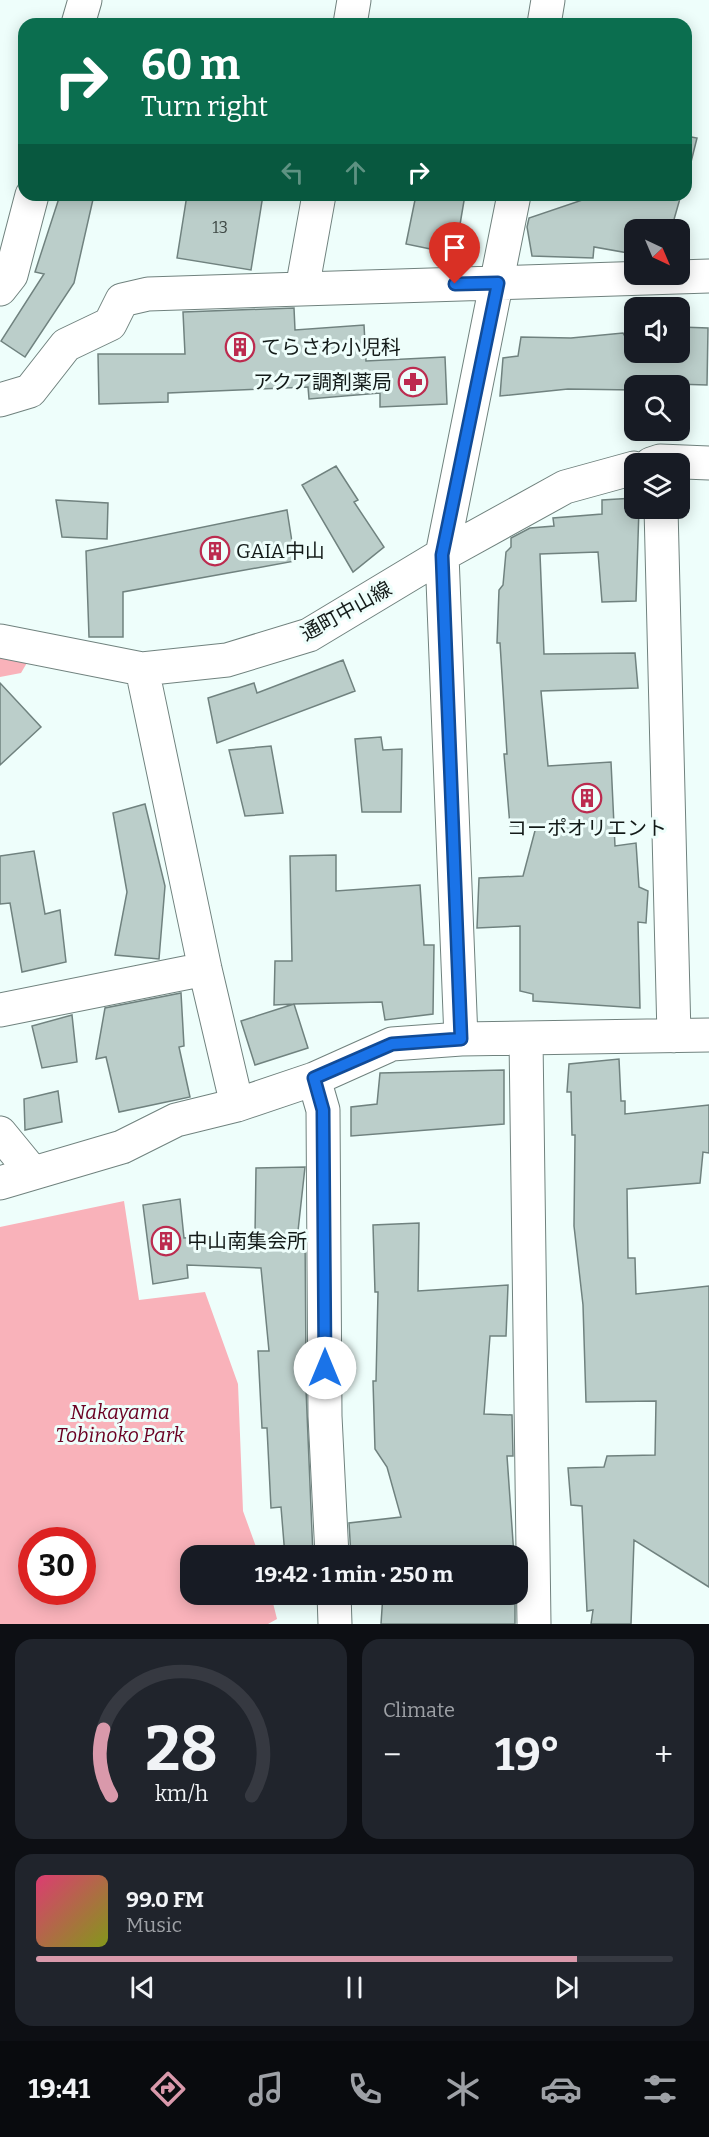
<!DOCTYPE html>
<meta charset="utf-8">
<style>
:root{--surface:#171b24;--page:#20242c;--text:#f1f3f6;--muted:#9ea1a6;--line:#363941;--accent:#d999ab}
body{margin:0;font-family:Bitter,"Noto Sans JP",serif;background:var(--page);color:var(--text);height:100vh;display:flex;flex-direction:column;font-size:22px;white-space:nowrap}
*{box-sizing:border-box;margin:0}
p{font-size:20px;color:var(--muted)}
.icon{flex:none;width:33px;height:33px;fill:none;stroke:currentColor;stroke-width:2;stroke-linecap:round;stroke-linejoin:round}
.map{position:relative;height:1624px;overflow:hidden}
.side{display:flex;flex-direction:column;gap:15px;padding:15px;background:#0d0f14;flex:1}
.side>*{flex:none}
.banner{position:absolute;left:18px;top:18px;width:674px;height:183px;border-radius:18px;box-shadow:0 3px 15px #0003;background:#0b6e4f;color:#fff;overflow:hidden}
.needle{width:39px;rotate:136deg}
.fabs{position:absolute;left:624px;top:219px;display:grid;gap:12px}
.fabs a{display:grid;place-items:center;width:66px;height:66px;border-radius:12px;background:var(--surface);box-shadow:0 3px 15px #0003;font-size:30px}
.speed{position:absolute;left:18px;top:1527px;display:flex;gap:12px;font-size:30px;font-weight:700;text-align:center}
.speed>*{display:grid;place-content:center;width:78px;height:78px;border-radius:50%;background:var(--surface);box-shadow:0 3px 15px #0003;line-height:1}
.speed .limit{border:9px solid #d22;background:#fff;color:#111}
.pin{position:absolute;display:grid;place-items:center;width:51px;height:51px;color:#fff;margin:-62px -26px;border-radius:50% 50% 50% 0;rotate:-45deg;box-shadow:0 0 6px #0007}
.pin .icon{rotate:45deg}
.me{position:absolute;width:66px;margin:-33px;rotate:0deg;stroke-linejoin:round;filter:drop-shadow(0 0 4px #0008)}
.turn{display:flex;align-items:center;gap:21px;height:126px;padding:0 24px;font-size:27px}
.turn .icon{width:78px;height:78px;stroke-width:2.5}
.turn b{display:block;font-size:42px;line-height:51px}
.lanes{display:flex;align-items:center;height:57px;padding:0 24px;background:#0003;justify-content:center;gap:30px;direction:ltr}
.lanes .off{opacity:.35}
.big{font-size:45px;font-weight:700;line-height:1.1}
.side .card{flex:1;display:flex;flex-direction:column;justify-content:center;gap:9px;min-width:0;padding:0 21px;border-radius:18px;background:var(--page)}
.side .dial{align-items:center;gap:0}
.dial svg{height:156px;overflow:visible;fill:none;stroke:var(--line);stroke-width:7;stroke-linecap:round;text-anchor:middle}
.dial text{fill:var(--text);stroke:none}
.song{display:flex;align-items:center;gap:18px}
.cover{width:72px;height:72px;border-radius:9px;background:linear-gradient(135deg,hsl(340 70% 55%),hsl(70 70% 35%))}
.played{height:6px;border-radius:3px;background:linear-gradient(90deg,var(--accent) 85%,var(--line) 85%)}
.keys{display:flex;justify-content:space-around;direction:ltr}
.heat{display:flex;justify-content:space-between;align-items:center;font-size:33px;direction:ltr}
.side .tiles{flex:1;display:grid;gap:15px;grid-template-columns:1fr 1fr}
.card:last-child{grid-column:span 2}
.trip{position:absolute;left:180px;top:1545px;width:348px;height:60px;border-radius:18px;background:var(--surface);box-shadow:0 3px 15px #0003;font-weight:700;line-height:60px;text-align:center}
.tab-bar{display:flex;height:96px;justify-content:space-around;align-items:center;background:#090b0e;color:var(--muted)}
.tab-bar .icon{width:42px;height:42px}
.tab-bar .active{color:var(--accent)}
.tab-bar b{font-size:27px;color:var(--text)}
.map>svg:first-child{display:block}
.green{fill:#f9b2ba;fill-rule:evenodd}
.building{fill:#bbceca;stroke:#70827f;stroke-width:1.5}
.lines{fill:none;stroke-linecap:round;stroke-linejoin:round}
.minor-casing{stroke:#70827e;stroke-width:35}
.minor{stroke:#fff;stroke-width:33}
.route-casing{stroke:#114b97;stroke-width:15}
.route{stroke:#1a73e8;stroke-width:10}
.labels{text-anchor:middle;stroke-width:6;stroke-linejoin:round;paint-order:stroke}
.number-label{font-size:16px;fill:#3d4744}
.poi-label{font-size:20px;fill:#131a18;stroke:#eefefb;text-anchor:start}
.street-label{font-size:20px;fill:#131a18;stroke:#eefefb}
.park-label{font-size:20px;font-style:italic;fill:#6a0022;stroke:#eefefb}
</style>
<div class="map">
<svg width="709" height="1624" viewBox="0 0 709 1624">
<rect width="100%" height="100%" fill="#eefefb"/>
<path class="green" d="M 0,643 L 35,649 L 21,673 L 0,677 Z
M 124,1201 L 139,1300 L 205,1292 L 238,1384 L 243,1511 L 259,1555 L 190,1556 L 190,1594 L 271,1595 L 277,1619 L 268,1624 L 0,1624 L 0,1227 ZM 32,1540 L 82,1540 L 82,1592 L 32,1592 Z"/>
<path class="building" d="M 686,136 L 697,138 L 686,182 Z
M 60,195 L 94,195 L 74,283 L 25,357 L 1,341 L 44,274 L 35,272 Z
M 187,195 L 263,195 L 251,270 L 177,258 Z
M 416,195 L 465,195 L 455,254 L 406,244 Z
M 597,195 L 681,195 L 671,230 L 634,230 L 634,254 L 594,247 L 593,258 L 532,256 L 527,227 L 529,218 Z
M 294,308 L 295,330 L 364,325 L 366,361 L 445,357 L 447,404 L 380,407 L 380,393 L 309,399 L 308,387 L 168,393 L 168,402 L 99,404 L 98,354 L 185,354 L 183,312 Z
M 680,327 L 708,328 L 707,385 L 640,383 L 640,386 L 634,386 L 634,390 L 568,389 L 500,396 L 503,358 L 518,356 L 521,337 L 571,338 L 623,333 L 628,341 L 634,340 L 634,352 L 680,352 Z
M 336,466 L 358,500 L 354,502 L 384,547 L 353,572 L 302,485 Z
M 634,498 L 634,508 L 639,508 L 636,601 L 602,602 L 598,552 L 540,554 L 544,654 L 635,653 L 638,688 L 541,691 L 548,766 L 611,762 L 615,846 L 636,843 L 639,887 L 648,891 L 646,923 L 638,922 L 640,1008 L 533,1001 L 533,994 L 520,991 L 520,926 L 477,928 L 479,878 L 523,876 L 536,827 L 510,826 L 504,754 L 507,754 L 500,643 L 497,643 L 499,590 L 503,585 L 506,552 L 511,547 L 511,538 L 530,528 L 554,526 L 553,518 L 602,514 L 602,500 Z
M 56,500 L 108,503 L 107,539 L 62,537 Z
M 287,510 L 295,561 L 123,592 L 123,637 L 89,637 L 86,551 Z
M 343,660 L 355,691 L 217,743 L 208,698 L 254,683 L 257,693 Z
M 0,683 L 41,727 L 0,765 Z
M 381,737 L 383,750 L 402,749 L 401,812 L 362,812 L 355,739 Z
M 271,746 L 283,813 L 245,816 L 229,750 Z
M 145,804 L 165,886 L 159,959 L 115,955 L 127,892 L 113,813 Z
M 34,851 L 45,914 L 60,910 L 66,962 L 22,972 L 10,903 L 0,904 L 0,856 Z
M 336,855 L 336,891 L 420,885 L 424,945 L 434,945 L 433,1014 L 385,1020 L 382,1002 L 294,1004 L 308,1048 L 255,1065 L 241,1021 L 294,1004 L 274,1005 L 275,961 L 292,961 L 290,856 Z
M 181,993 L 184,1046 L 179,1047 L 190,1097 L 119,1112 L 106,1057 L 96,1059 L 105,1008 Z
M 72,1015 L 77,1062 L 42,1068 L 32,1026 Z
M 619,1059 L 621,1101 L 625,1101 L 625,1114 L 709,1105 L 709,1153 L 703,1152 L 700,1183 L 627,1189 L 628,1258 L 635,1258 L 636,1294 L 709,1286 L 709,1587 L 634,1540 L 631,1624 L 591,1624 L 593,1610 L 587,1611 L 582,1506 L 571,1505 L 568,1468 L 604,1467 L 607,1456 L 655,1455 L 656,1401 L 586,1402 L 583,1305 L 574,1226 L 575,1135 L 572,1135 L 571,1092 L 567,1092 L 569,1064 Z
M 504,1070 L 504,1124 L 351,1136 L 351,1107 L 377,1104 L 380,1073 Z
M 58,1091 L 62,1122 L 25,1130 L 24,1099 Z
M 305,1167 L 298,1231 L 305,1231 L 306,1363 L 297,1379 L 306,1389 L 313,1556 L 285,1556 L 281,1507 L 271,1508 L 267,1428 L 262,1428 L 258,1351 L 269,1351 L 261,1268 L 187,1265 L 188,1278 L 153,1284 L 143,1205 L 180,1199 L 184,1238 L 255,1234 L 256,1168 Z
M 419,1223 L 418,1291 L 508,1285 L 506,1336 L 490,1336 L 484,1414 L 512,1415 L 513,1456 L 507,1456 L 514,1556 L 351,1556 L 349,1523 L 401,1517 L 387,1467 L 375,1449 L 373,1381 L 376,1381 L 378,1292 L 375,1292 L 373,1225 Z
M 383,1594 L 515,1594 L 515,1624 L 381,1624 Z"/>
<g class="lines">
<g class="minor-casing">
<path id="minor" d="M 78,24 L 85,0
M 350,24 L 354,0
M 544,24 L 548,0
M 0,289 L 11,275 L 32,195
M 302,289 L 319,195
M 0,400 L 30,391 L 66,345 L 110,324 L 122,300 L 148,294 L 709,276
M 651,464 L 660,461 L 709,463
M 661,508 L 674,1036
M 0,641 L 142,669 L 227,660 L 309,635 L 442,555 L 565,487 L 634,468
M 142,669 L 205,969 L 237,1105
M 0,1010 L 205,969
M 461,1039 L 442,555 L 514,195
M 526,1039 L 534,1624
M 314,1079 L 323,1110 L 325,1416 L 332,1556
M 0,1133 L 32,1172
M 0,1183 L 122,1147 L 176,1120 L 237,1105 L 314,1079 L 392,1044 L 461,1039 L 709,1035
M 334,1594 L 335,1624"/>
</g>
<use href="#minor" class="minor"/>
</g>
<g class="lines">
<g class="route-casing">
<path id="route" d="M 325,1368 L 323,1110 L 314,1078 L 392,1044 L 461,1039 L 442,555 L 498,283 L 455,284"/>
</g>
<use href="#route" class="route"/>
</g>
<defs>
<g id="building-ring" transform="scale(1.5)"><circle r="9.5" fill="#eefefb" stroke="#bc2b4f" stroke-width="1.5"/><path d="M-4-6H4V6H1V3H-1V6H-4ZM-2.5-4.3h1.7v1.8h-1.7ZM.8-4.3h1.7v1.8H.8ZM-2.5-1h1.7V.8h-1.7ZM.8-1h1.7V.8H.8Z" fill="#bc2b4f"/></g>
<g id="pharmacy-ring" transform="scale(1.5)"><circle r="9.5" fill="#eefefb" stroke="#bc2b4f" stroke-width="1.5"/><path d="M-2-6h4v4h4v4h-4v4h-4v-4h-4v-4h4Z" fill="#bc2b4f"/></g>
</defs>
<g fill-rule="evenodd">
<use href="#building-ring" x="240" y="347"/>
<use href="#pharmacy-ring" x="413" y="382"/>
<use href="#building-ring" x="215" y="551"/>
<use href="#building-ring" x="587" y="798"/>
<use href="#building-ring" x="166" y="1241"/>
</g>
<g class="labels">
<g class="number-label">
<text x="220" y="233">13</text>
</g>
<g class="poi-label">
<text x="261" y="354">てらさわ小児科</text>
<text x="392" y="389" text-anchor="end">アクア調剤薬局</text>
<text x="236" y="558">GAIA中山</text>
<text x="587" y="835" text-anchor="middle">コーポオリエント</text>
<text x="187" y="1248">中山南集会所</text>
</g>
<g class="street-label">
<text transform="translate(346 611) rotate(-29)" y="7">通町中山線</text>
</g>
<g class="park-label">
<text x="120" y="1419">Nakayama<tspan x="120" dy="23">Tobinoko Park</tspan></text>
</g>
</g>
</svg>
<div class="fabs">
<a><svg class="needle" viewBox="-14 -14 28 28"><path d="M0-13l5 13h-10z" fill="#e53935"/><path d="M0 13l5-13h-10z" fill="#9ea1a6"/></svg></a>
<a><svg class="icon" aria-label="sound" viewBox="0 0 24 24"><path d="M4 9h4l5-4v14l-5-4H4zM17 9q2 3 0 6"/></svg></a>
<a><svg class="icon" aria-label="search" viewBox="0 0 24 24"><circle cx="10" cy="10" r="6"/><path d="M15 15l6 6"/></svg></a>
<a><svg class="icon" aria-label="layers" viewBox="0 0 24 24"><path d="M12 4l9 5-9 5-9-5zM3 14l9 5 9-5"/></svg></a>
</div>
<div class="speed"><div class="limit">30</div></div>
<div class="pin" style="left:455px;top:284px;background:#d93025"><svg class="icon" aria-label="arrive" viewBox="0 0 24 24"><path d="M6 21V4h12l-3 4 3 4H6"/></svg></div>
<svg class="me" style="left:325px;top:1368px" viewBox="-20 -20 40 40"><circle r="19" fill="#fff"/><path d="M0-13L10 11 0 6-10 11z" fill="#1a73e8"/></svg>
<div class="trip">19:42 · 1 min · 250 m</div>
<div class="banner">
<div class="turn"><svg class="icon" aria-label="right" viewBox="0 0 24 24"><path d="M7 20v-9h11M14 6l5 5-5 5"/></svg><div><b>60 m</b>Turn right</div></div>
<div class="lanes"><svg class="icon off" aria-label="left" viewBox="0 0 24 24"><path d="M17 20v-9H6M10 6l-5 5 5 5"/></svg><svg class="icon off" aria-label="ahead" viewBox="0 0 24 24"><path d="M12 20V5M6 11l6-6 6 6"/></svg><svg class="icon" aria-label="right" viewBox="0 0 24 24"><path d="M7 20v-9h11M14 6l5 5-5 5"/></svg></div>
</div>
</div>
<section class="side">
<div class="tiles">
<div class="card dial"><svg viewBox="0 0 100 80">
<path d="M14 69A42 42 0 1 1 86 69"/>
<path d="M14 69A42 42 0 0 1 10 35" stroke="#d999ab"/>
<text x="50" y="56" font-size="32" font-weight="700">28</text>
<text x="50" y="72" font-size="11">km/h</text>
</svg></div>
<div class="card"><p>Climate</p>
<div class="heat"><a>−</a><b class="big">19°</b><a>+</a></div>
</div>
<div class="card">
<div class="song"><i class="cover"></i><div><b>99.0 FM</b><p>Music</p></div></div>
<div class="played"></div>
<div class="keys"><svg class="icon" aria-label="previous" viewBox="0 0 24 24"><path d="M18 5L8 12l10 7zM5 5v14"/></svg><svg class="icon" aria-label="pause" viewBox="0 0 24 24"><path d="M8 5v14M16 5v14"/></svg><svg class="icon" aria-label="next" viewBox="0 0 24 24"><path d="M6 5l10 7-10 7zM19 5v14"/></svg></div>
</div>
</div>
</section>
<nav class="tab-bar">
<b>19:41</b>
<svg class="icon active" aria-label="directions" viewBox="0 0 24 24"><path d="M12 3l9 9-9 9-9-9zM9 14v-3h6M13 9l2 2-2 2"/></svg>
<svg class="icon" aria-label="music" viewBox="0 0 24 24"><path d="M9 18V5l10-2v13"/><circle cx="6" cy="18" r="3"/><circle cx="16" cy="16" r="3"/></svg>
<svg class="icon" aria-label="phone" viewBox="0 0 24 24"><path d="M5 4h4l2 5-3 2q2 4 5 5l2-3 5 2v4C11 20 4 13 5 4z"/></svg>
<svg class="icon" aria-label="climate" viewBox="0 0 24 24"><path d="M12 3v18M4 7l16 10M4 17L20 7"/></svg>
<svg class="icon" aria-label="car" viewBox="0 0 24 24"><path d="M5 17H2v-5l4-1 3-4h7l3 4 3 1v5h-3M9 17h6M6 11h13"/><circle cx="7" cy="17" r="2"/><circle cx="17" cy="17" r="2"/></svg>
<svg class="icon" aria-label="filters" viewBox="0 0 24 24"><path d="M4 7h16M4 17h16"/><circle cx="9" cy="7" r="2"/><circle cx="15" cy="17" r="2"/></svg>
</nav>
